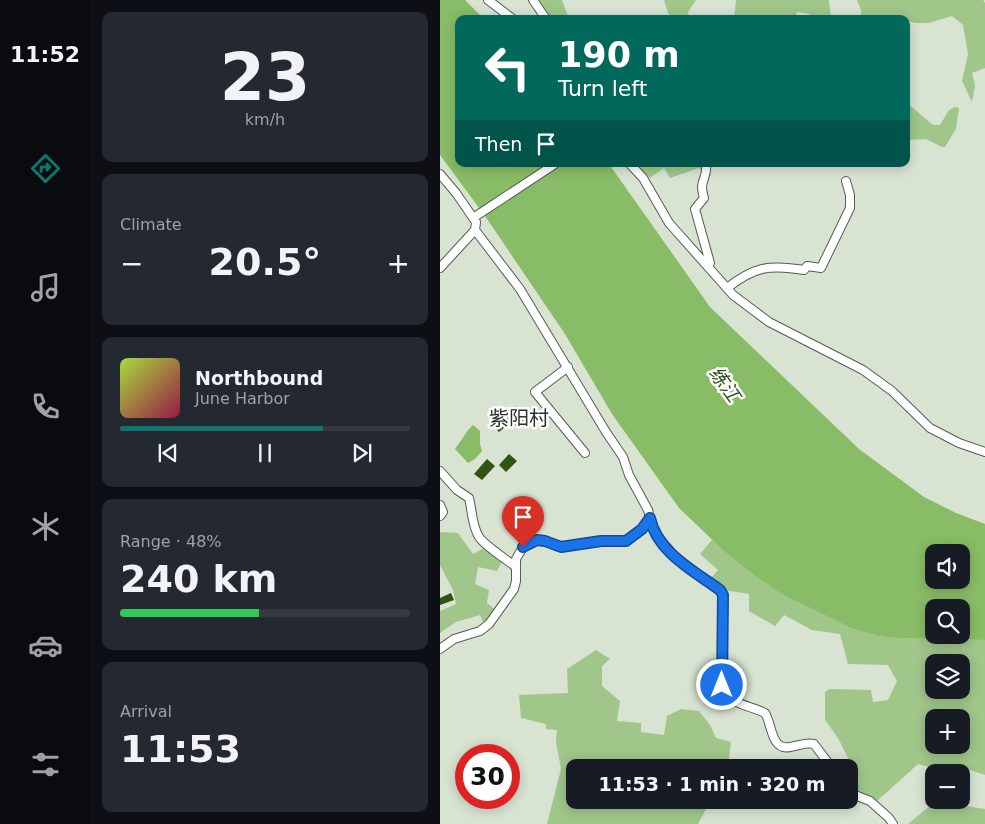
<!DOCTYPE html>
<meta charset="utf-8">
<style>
:root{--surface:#171b24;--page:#242831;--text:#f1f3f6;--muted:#9ea1a6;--line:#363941;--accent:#0f766e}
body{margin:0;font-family:"DejaVu Sans","Noto Sans SC",sans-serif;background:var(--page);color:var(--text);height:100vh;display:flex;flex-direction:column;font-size:19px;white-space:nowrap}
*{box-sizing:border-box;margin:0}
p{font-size:16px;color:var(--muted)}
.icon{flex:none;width:28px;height:28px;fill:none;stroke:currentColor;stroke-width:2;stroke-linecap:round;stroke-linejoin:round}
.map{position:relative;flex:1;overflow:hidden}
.panel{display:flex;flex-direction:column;gap:12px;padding:12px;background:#0d0f14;width:350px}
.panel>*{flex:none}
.guide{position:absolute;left:15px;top:15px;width:455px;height:152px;border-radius:10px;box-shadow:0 2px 12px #0003;background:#00695c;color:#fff;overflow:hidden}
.buttons{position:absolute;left:485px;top:544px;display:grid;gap:10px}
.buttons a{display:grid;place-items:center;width:45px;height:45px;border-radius:10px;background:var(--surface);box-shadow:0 2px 12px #0003;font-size:25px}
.speed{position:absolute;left:15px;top:744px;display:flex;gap:10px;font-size:25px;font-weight:700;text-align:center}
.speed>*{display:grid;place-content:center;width:65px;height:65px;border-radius:50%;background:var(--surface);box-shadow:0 2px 12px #0003;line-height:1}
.speed .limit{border:8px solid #d22;background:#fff;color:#111}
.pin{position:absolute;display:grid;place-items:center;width:42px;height:42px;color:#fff;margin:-51px -21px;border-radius:50% 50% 50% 0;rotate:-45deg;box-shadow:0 0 5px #0007}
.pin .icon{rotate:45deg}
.me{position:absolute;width:55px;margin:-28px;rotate:0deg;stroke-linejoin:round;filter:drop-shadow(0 0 4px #0008)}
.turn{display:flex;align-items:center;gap:18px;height:105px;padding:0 20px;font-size:22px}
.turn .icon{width:65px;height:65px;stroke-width:2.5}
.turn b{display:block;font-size:35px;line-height:42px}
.then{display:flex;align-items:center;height:48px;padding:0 20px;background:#0003;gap:10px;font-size:19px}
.big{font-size:38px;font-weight:800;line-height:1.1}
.panel .widget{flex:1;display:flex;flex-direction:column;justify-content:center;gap:8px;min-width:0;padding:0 18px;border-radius:10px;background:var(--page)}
.panel .dial{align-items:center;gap:0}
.dial b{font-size:65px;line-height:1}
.song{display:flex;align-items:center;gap:15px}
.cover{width:60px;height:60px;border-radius:8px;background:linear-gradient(135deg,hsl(80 70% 55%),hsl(340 70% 35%))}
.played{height:5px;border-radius:2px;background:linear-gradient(90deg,var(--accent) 70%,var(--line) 70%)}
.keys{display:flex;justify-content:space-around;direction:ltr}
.heat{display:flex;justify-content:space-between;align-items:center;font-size:28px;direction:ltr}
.charge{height:8px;border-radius:4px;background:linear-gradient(90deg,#34c759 48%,var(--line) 0)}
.trip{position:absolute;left:126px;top:759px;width:292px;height:50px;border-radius:10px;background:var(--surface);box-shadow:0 2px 12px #0003;font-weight:800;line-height:50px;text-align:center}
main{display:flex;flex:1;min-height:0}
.menu{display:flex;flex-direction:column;width:90px;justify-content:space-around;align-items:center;background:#090b0e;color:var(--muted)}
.menu .icon{width:35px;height:35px}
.menu .selected{color:var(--accent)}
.menu b{font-size:22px;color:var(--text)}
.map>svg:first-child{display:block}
.green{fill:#a0c68a;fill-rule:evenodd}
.water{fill:#89bc67;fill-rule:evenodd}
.building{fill:#305413}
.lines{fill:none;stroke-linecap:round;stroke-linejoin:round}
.minor-casing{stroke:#545e4f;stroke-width:10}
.minor{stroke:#fff;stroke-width:8}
.route-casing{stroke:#114b97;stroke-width:12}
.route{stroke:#1a73e8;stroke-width:9}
.labels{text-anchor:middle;stroke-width:5;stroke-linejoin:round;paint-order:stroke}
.water-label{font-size:19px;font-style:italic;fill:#2d4d12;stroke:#fff}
.quarter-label{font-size:20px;fill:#2b3326;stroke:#fff}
</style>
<main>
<nav class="menu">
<b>11:52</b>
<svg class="icon selected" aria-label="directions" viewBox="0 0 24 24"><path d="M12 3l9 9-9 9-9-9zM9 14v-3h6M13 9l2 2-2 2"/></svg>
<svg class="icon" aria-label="music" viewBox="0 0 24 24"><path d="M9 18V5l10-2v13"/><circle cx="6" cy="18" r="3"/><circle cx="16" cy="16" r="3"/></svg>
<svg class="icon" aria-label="phone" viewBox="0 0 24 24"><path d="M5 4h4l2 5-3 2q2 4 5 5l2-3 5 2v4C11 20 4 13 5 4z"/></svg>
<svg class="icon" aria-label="climate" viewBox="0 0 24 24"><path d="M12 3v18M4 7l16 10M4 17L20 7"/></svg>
<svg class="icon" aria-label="car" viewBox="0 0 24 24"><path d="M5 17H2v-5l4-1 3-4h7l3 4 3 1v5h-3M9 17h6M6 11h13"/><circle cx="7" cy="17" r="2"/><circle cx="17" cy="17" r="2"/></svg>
<svg class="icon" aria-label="filters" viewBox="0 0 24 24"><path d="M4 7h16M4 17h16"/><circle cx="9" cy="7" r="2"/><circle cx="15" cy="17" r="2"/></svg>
</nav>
<section class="panel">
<div class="widget dial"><b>23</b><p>km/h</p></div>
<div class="widget"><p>Climate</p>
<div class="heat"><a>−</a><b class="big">20.5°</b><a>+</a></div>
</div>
<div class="widget">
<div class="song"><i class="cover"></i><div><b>Northbound</b><p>June Harbor</p></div></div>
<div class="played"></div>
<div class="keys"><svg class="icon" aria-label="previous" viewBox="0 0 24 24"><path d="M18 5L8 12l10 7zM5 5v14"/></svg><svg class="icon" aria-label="pause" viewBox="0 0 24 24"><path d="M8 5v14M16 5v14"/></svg><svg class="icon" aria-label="next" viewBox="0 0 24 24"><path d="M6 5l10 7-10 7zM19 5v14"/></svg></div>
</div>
<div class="widget"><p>Range · 48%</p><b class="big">240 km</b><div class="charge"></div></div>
<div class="widget"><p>Arrival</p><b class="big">11:53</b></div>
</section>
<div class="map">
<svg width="545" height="824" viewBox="0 0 545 824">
<rect width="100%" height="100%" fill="#d8e3d2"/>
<path class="green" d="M 97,0 L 122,0 L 129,19 L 110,19 Z
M 224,0 L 256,0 L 248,12 L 249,19 L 230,19 Z
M 296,0 L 389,0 L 391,19 L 370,19 L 370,14 L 357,12 L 355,19 L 294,19 Z
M 417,0 L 543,0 L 545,3 L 545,68 L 532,73 L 535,86 L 532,102 L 522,81 L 528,54 L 523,25 L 512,16 L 489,23 L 475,23 L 466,20 L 466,19 L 421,19 L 421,10 Z
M 466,102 L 493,125 L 500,125 L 509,110 L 515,107 L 519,108 L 516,129 L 505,147 L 502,147 L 486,139 L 466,140 Z
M 196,164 L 265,164 L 265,172 L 262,172 L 259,168 L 230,178 L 224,168 L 210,178 Z
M 0,532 L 18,533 L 33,554 L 44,548 L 63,560 L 57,571 L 38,567 L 35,584 L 49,590 L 47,603 L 57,611 L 45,626 L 40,615 L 16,622 L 0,633 L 0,611 L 16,604 L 13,590 L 0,565 Z
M 272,540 L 343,595 L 413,629 L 438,636 L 456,638 L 545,640 L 545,775 L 521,767 L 515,772 L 507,772 L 478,764 L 437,801 L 410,787 L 410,785 L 419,780 L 398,738 L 385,720 L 385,692 L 390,689 L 431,690 L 433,702 L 448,700 L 457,681 L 448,665 L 408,664 L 400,634 L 372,630 L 344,615 L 335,626 L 309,611 L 309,594 L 284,590 L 271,578 L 278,570 L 260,554 ZM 494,662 L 521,662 L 521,690 L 494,690 ZM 494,718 L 521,718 L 521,745 L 494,745 Z
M 156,650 L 170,659 L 162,666 L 162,686 L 180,701 L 177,721 L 201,723 L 201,732 L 224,735 L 227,716 L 241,709 L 259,711 L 270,725 L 276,738 L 291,742 L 288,767 L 135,768 L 135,800 L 271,800 L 258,824 L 107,824 L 121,769 L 116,742 L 117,730 L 106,729 L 106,724 L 81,718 L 79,695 L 128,693 L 127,669 Z
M 496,801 L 545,809 L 545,824 L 468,824 Z"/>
<path class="water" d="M 0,0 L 25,0 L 44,19 L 19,19 L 19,164 L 169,164 L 270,307 L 419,449 L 484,497 L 516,513 L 545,524 L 545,640 L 456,638 L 438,636 L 413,629 L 343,595 L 313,574 L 283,550 L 239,508 L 172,414 L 125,334 L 45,216 L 0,155 ZM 494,552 L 521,552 L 521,580 L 494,580 ZM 494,608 L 521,608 L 521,635 L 494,635 Z
M 33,425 L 40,431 L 40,444 L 42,451 L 35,459 L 28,463 L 15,449 L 29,429 Z"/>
<path class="building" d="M 76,406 L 88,420 L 83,425 L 81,423 L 76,426 L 72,421 L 59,432 L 53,425 Z
M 69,454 L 77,461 L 66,472 L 59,465 Z
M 47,459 L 55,466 L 42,480 L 34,474 Z
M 11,593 L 14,600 L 0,605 L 0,598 Z"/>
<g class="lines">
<g class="minor-casing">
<path id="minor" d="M 48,0 L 73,19
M 93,0 L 106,19
M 190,164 L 203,178 L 229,223 L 293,295 L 329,322 L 423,370 L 452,391 L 490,428 L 519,443 L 545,452
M 266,164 C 268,180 258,179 264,198 L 255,209 L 270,263 L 268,267
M 0,174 L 16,193 L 36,222 L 35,230 L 80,289 L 166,432 L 183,457 L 189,475 L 208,510 L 212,526 L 216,535 L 236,558 L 282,592 L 282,682 C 288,706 307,704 325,713 C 332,724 331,751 350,747 C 359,746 365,742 374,744 L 392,768
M 33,218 L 115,164
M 0,268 L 35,230
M 287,288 C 314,267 329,264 364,270 L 367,266 L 381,268 L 410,208 L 410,195 L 406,181
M 128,367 L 95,392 L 145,453
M 0,471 L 17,490 L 29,498 C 32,510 32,526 39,537 C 44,545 67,560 76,567
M 0,505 L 3,512 L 0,516
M 0,649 L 14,639 L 40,631 L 49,624 L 74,589 L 76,581 L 76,559 L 83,547 L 97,540 L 105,541 L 121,547 L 161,541 L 186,541 L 202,529 L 210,518
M 410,793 L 430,801 L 449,818 L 453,824"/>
</g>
<use href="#minor" class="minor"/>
</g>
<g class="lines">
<g class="route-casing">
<path id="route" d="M 83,547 L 97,540 L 105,541 L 121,547 L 161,541 L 186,541 L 202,529 L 210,518 C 217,552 254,571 280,590 L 283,595 L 282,685"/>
</g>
<use href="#route" class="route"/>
</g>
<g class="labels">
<g class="water-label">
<text transform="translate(285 384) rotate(54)" y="7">练江</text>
</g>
<g class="quarter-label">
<text x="79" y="425">紫阳村</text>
</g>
</g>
</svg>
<div class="buttons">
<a><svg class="icon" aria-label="sound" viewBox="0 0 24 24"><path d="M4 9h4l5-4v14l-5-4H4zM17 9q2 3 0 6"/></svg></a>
<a><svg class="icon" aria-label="search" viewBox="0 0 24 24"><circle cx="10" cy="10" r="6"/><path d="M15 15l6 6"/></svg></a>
<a><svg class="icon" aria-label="layers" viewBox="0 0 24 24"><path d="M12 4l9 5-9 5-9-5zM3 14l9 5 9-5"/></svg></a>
<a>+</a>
<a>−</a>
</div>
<div class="speed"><div class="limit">30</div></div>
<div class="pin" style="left:83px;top:547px;background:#d93025"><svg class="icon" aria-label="arrive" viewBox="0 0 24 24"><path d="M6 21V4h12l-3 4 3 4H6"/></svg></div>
<svg class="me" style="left:282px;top:685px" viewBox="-20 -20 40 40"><circle r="17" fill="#1a73e8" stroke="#fff" stroke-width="3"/><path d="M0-11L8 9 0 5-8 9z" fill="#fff"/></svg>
<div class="trip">11:53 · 1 min · 320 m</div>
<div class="guide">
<div class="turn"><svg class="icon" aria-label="left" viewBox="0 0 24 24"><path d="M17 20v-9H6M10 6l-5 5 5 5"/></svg><div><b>190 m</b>Turn left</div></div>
<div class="then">Then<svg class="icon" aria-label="arrive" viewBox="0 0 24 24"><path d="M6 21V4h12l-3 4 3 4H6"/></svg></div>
</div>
</div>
</main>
